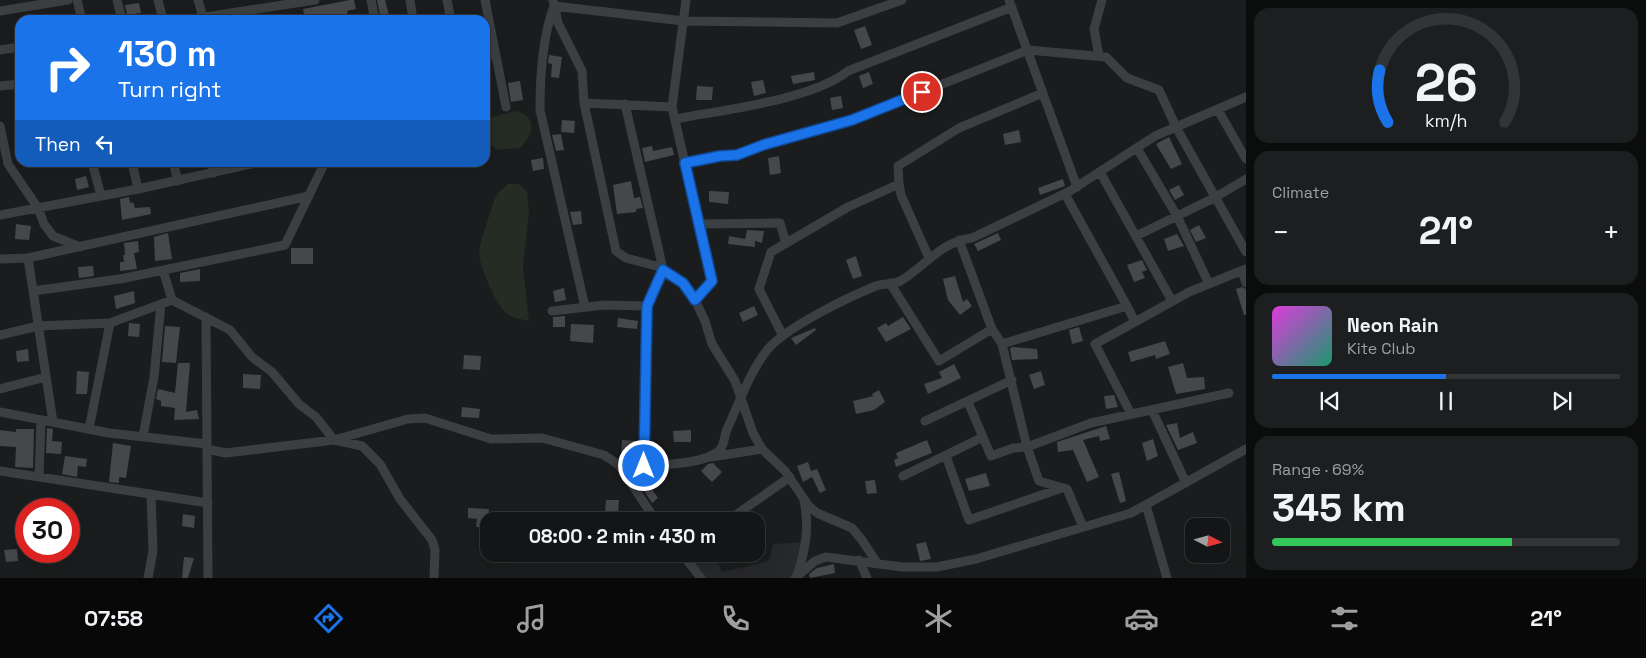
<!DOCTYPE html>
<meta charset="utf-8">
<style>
:root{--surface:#141516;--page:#1d1e1f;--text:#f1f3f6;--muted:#9d9fa1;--line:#333435;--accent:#1a73e8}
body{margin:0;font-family:"Space Grotesk",sans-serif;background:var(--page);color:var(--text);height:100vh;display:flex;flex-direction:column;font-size:19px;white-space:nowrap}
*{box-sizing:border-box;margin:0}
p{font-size:16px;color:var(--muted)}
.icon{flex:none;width:28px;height:28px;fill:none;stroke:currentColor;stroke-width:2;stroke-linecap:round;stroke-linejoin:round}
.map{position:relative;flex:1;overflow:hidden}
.details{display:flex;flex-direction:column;gap:8px;padding:8px;background:#0b0c0c;width:400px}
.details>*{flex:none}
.top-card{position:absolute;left:15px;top:15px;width:475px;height:152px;border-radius:15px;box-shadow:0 5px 20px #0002,0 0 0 1px var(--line);background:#1a73e8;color:#fff;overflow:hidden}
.needle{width:32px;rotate:96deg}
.fabs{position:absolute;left:1185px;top:518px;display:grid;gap:10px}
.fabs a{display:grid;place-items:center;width:45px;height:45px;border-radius:10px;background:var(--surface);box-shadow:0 5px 20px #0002,0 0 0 1px var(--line);font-size:25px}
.speed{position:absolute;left:15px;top:498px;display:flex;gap:10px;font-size:25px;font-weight:700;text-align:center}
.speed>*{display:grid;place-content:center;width:65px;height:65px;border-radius:50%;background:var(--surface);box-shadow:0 5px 20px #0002,0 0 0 1px var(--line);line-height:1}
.speed .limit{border:8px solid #d22;background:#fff;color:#111}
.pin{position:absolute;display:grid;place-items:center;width:42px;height:42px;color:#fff;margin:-21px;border:2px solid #fff;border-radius:50%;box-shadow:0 1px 5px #0007}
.me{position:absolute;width:55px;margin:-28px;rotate:0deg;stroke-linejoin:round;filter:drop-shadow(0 0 4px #0008)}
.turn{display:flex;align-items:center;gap:18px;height:105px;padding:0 20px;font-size:22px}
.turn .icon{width:65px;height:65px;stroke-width:2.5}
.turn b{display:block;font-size:35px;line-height:42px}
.then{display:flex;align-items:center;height:48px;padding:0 20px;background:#0003;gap:10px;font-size:19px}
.big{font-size:38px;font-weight:600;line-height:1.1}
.details .widget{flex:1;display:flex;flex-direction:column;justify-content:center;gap:8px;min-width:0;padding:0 18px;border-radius:15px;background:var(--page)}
.details .dial{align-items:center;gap:0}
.dial svg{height:130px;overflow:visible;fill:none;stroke:var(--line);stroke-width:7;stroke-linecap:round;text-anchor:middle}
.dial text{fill:var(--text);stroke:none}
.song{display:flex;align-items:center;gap:15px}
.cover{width:60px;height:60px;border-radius:8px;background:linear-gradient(135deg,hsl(300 70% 55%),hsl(160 70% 35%))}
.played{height:5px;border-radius:2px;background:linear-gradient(90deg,var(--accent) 50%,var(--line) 50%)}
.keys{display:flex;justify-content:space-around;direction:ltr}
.heat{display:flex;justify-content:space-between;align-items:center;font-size:28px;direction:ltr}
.charge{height:8px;border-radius:4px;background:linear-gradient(90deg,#34c759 69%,var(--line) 0)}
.trip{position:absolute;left:480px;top:512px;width:285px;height:50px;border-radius:15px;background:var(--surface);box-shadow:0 5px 20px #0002,0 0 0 1px var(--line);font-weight:600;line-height:50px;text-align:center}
.tabs{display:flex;height:80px;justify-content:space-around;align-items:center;background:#080809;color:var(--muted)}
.tabs .icon{width:35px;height:35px}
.tabs .selected{color:var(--accent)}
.tabs b{font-size:22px;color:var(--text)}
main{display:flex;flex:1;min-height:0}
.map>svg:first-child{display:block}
.built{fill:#27282a}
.green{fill:#242c23}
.building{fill:#45474a}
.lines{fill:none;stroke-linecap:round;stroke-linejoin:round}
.street{stroke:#3c3f42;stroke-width:9}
.route-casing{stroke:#114b97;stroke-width:12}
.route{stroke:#1a73e8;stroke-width:9}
</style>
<main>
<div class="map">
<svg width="1246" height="578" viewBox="0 0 1246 578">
<rect width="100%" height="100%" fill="#1b1c1d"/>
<path class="built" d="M 806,542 L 795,578 L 701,578 L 687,561 L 698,554 L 714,554 L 722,572 L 769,561 L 773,544 Z"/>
<path class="green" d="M 515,111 C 538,116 534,134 520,148 L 497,150 C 486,142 485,131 485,119 Z
M 508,184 L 519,184 L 527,191 L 529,213 L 523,266 L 529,321 C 520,319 510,318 504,311 C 495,301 479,266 479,253 C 480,239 490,215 494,200 L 498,193 Z"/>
<path class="building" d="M 350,0 L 354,0 L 356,9 L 347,11 L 349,20 L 305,20 L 303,9 Z
M 377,0 L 385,0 L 390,19 L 381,20 Z
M 139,3 L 141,13 L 127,15 L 125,5 Z
M 865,26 L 872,45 L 861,49 L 854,30 Z
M 549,55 L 562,57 L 559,78 L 551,77 L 552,64 L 548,63 Z
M 814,72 L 815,80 L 793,84 L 791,76 Z
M 869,72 L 873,84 L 863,88 L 859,76 Z
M 763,80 L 766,93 L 754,96 L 751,82 Z
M 520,81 L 523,100 L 511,102 L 508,83 Z
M 697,86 L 713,87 L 712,100 L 696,100 Z
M 841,96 L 843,108 L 832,110 L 830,98 Z
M 562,120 L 575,121 L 574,133 L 561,132 Z
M 1019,130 L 1021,142 L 1005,145 L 1003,134 Z
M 561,134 L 564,150 L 556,151 L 552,135 Z
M 1169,137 L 1182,164 L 1171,169 L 1156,144 Z
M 652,146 L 653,151 L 672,147 L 674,155 L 645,162 L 642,148 Z
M 779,156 L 781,173 L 770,175 L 768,158 Z
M 543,158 L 544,169 L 533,171 L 531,160 Z
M 86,176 L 89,187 L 77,190 L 75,179 Z
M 1063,179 L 1065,186 L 1040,195 L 1038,188 Z
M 631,181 L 634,198 L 640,197 L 643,208 L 636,209 L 636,212 L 617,214 L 613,185 Z
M 1179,185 L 1184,195 L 1175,200 L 1169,190 Z
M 709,191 L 729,192 L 728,204 L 709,202 Z
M 129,197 L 130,203 L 133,202 L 135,208 L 150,207 L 151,214 L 122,220 L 120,199 Z
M 581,211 L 582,224 L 573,225 L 570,212 Z
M 16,224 L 31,226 L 29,240 L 15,239 Z
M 1199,225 L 1206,238 L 1196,242 L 1190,230 Z
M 747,230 L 764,231 L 762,243 L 755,241 L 755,247 L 728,244 L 729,236 L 745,239 Z
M 168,233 L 172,259 L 155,261 L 154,237 Z
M 998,233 L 1001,240 L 978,251 L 974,244 Z
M 1177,234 L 1184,246 L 1168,251 L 1164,239 Z
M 138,241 L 139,252 L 134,253 L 137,269 L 120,271 L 120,262 L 124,262 L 123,255 L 125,255 L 124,243 Z
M 291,248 L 313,248 L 313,264 L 291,264 Z
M 856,256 L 862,276 L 853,279 L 846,260 Z
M 1142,260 L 1147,270 L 1142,272 L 1145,278 L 1134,282 L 1127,265 Z
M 93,266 L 94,276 L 79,278 L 78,267 Z
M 200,269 L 200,281 L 180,282 L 180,273 Z
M 955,276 L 963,302 L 967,299 L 972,306 L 960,315 L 948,300 L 943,279 Z
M 1242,287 L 1246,289 L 1246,315 L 1244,315 L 1236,289 Z
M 564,288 L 566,300 L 555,302 L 553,291 Z
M 134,291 L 135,303 L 116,309 L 114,296 Z
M 754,306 L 758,315 L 743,322 L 739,313 Z
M 565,316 L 565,327 L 553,327 L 553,317 Z
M 903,317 L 911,329 L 886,342 L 877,328 L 886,323 L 888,326 Z
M 618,318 L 638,321 L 637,329 L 617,327 Z
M 129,323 L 140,324 L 139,337 L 128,336 Z
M 571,324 L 594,325 L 593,343 L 570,341 Z
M 165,326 L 180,327 L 176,363 L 162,362 Z
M 1079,327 L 1083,341 L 1072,344 L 1069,330 Z
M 815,328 L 816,330 L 796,345 L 791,338 Z
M 1165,341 L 1170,354 L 1156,359 L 1155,355 L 1131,362 L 1128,352 Z
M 1013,347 L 1037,349 L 1038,359 L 1012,360 L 1010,348 Z
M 28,349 L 29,361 L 17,362 L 16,351 Z
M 464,355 L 481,356 L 480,370 L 463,369 Z
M 178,363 L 190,363 L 186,412 L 197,410 L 199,419 L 174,420 L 175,408 L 161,406 L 161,401 L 156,399 L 158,389 L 175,393 Z
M 1183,363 L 1187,378 L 1204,377 L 1205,389 L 1176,394 L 1168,367 Z
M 954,364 L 961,378 L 928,394 L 924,384 L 942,378 L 939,372 Z
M 77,371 L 89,372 L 87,394 L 76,394 Z
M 1041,371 L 1045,385 L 1034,389 L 1029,375 Z
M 243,374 L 261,375 L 260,389 L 243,388 Z
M 879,390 L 885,402 L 874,410 L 856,414 L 853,401 L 873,396 L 872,394 Z
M 1114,395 L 1118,407 L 1106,409 L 1104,396 Z
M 462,407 L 480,409 L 479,418 L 461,417 Z
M 1177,423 L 1180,438 L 1193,432 L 1197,443 L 1178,450 L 1166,425 Z
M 1106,426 L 1110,439 L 1100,441 L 1099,436 L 1083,440 L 1099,477 L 1087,482 L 1073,450 L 1058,452 L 1057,442 Z
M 47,428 L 53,429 L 52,441 L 62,442 L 61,454 L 46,453 Z
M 16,429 L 34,429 L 33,468 L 15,467 L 16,447 L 0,446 L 0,430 L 16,432 Z
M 691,430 L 691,442 L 674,442 L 673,431 Z
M 1153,439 L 1158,456 L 1147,461 L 1142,443 Z
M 622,440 L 636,441 L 635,457 L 621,456 Z
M 927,440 L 932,453 L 896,467 L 894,460 L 898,458 L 896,453 Z
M 113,443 L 131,446 L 126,478 L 119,477 L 119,483 L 109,482 Z
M 65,456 L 87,459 L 86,467 L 78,466 L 77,477 L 62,474 Z
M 808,462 L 811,471 L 817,469 L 826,490 L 820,493 L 812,477 L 803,482 L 797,466 Z
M 713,463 L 722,472 L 712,482 L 701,471 L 708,464 Z
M 1119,472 L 1126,501 L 1120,503 L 1111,474 Z
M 641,473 L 658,498 L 652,503 L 633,475 Z
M 986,473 L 990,486 L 969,491 L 965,479 Z
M 875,480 L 877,493 L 867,494 L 865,481 Z
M 606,500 L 619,500 L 618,513 L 605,513 Z
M 468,508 L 489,509 L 487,528 L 476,527 L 477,519 L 468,518 Z
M 183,514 L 195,516 L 194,528 L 182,526 Z
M 926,542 L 931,559 L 920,561 L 916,544 Z
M 17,549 L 18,561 L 6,562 L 4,550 Z
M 184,557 L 194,558 L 188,578 L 182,578 Z
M 834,564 L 835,573 L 810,578 L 809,574 L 817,568 Z"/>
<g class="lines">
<path class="street" d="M 77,0 L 82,20
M 117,0 L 122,20
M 158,0 L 163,20
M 198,0 L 203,17
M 371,0 L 375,20
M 410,0 L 413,20
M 447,0 L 451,20
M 485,0 L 506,107
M 553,0 L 558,23 L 582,71 L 584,103 L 616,251 L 626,258 L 660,267 L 683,283 L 695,300 L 705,321 L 712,344 L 735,381 L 753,433 L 762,449 L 785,471 L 808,505 L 817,513 L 852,528 L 862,540 L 877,563
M 686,0 L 672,107 L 712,281 L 695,300
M 1009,0 L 1077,187
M 0,11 L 68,0
M 186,20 L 315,0
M 0,50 L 20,47
M 485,56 L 495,53
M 1099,56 L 1094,29 L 1102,0
M 0,86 L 20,84
M 584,103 L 672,107
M 625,104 L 663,269 L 647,306
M 1218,110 L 1246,159
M 675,119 C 722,110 812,100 848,71 L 1012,7
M 0,126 L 8,164 L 38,208 L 44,224 L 53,236 L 80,247
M 1137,148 L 1177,216 L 1209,284
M 92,162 L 101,196
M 132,162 L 138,189
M 173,162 L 178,181
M 212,162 L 214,173
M 685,163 L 720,156 L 737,155 L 763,145 L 852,120 L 1028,50 L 1106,57 L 1127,78 L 1159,90 L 1176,127 L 1246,252
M 1100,172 L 1172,301
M 899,184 L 901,195 L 929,258
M 1065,194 L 1127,306
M 0,215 L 138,189 L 260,162
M 699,224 L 780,223 L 786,243
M 1136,236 L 1214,198 L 1246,179
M 959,240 L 992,329 L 1002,344 L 1027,447 L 1039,481 L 1067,489 L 1083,527
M 28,258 L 53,422
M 0,259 L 28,258 L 309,196
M 163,270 L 172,300 L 230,330 L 252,357 L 272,372 L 299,404 L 316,417 L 334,440 L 362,446 L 380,464 L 400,499 L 432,540 L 435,550 L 434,578
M 1242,271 L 1246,283
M 890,283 L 939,361 L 992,329
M 33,291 L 120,279 L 285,245 L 325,162
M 585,307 L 540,110 C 540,76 542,38 554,6 L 684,21 L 837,23 L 902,0
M 552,311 L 604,305 L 647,306 L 644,466
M 206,317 L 208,578
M 0,335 L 38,326 L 110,323 L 172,300
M 783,336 L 759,289 L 771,252 L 848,207 L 899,184 L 898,166 L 959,128 L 1043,93
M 1002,344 L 1127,306 L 1135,322 L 1189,292 L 1246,269
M 0,389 L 46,377
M 968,402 L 991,456 L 1013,448 L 1027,447 L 1091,423 L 1229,393
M 1152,410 L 1186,483
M 0,412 L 109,433 L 207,444
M 1131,414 L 1095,344 L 1135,322
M 925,421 L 1012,380
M 89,429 L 110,323
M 143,436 L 154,377 L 161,304
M 207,449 L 226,453 L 334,440 L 408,419 L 425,418 L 491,439 L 542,438 L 604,455 L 619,465 L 656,521
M 946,456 L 969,520 L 1062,488
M 711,457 L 762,449
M 619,465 C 641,466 698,466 716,453 C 726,447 723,436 728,427 C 740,401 750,371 768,349 C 787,327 848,297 876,286 C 884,283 895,285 902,280 C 926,265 942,241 972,238 L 1070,191 L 1155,136 L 1246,97
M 0,471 L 208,503
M 903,476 L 983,437
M 39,477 L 41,420
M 1146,505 L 1167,578
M 727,521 L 790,477
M 682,554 L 701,578
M 859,560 L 867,578
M 797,576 C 805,551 810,527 804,501
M 148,578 L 153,551 L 151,494
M 795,578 L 815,561 L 826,557 L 902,567 L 937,567 L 976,559 L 1131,513 L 1246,449"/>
</g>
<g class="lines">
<g class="route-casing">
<path id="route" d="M 644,466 L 647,306 L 663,270 L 683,283 L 695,300 L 712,281 L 685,163 L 720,156 L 737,155 L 763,145 L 852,120 L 922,92"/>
</g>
<use href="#route" class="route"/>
</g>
</svg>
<div class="fabs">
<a><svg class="needle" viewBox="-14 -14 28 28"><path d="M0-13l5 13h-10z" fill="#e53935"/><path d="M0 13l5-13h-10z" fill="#9d9fa1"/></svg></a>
</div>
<div class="speed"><div class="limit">30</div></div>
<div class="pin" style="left:922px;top:92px;background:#d93025"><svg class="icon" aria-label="arrive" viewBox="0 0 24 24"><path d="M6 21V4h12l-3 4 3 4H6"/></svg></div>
<svg class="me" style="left:644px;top:466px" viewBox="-20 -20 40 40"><circle r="17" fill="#1a73e8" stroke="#fff" stroke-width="3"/><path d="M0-11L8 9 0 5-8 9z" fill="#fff"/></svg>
<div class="trip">08:00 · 2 min · 430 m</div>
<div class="top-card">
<div class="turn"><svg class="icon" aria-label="right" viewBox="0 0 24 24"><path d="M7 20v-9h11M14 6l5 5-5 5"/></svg><div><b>130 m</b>Turn right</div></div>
<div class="then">Then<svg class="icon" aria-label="left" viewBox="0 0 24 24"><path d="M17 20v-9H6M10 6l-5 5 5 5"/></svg></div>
</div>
</div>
<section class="details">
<div class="widget dial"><svg viewBox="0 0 100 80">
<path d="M14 69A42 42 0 1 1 86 69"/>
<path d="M14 69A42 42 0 0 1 9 37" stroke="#1a73e8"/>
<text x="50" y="56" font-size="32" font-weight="700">26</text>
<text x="50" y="72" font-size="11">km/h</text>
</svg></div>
<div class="widget"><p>Climate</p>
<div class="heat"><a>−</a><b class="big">21°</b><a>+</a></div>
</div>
<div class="widget">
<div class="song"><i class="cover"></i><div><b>Neon Rain</b><p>Kite Club</p></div></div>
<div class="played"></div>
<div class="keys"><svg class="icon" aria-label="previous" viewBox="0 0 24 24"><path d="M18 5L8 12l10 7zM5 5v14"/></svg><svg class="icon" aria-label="pause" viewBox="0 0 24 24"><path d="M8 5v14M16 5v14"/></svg><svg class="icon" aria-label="next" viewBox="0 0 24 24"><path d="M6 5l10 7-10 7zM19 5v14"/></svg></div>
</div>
<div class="widget"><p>Range · 69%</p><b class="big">345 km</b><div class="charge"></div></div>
</section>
</main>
<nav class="tabs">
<b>07:58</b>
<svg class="icon selected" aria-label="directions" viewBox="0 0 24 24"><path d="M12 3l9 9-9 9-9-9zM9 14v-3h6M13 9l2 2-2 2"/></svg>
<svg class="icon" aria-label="music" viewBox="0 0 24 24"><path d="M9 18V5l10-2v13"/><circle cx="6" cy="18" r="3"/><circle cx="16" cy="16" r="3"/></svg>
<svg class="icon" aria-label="phone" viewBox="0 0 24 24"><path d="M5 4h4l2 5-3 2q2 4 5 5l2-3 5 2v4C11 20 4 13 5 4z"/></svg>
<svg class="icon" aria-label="climate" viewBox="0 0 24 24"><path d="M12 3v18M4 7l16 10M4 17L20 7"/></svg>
<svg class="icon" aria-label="car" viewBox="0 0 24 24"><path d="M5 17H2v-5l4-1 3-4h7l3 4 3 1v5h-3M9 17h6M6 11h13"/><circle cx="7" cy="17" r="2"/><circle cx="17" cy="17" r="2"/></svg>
<svg class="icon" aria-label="filters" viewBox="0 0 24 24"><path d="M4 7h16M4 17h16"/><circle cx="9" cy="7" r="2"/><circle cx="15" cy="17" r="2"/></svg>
<b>21°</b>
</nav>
